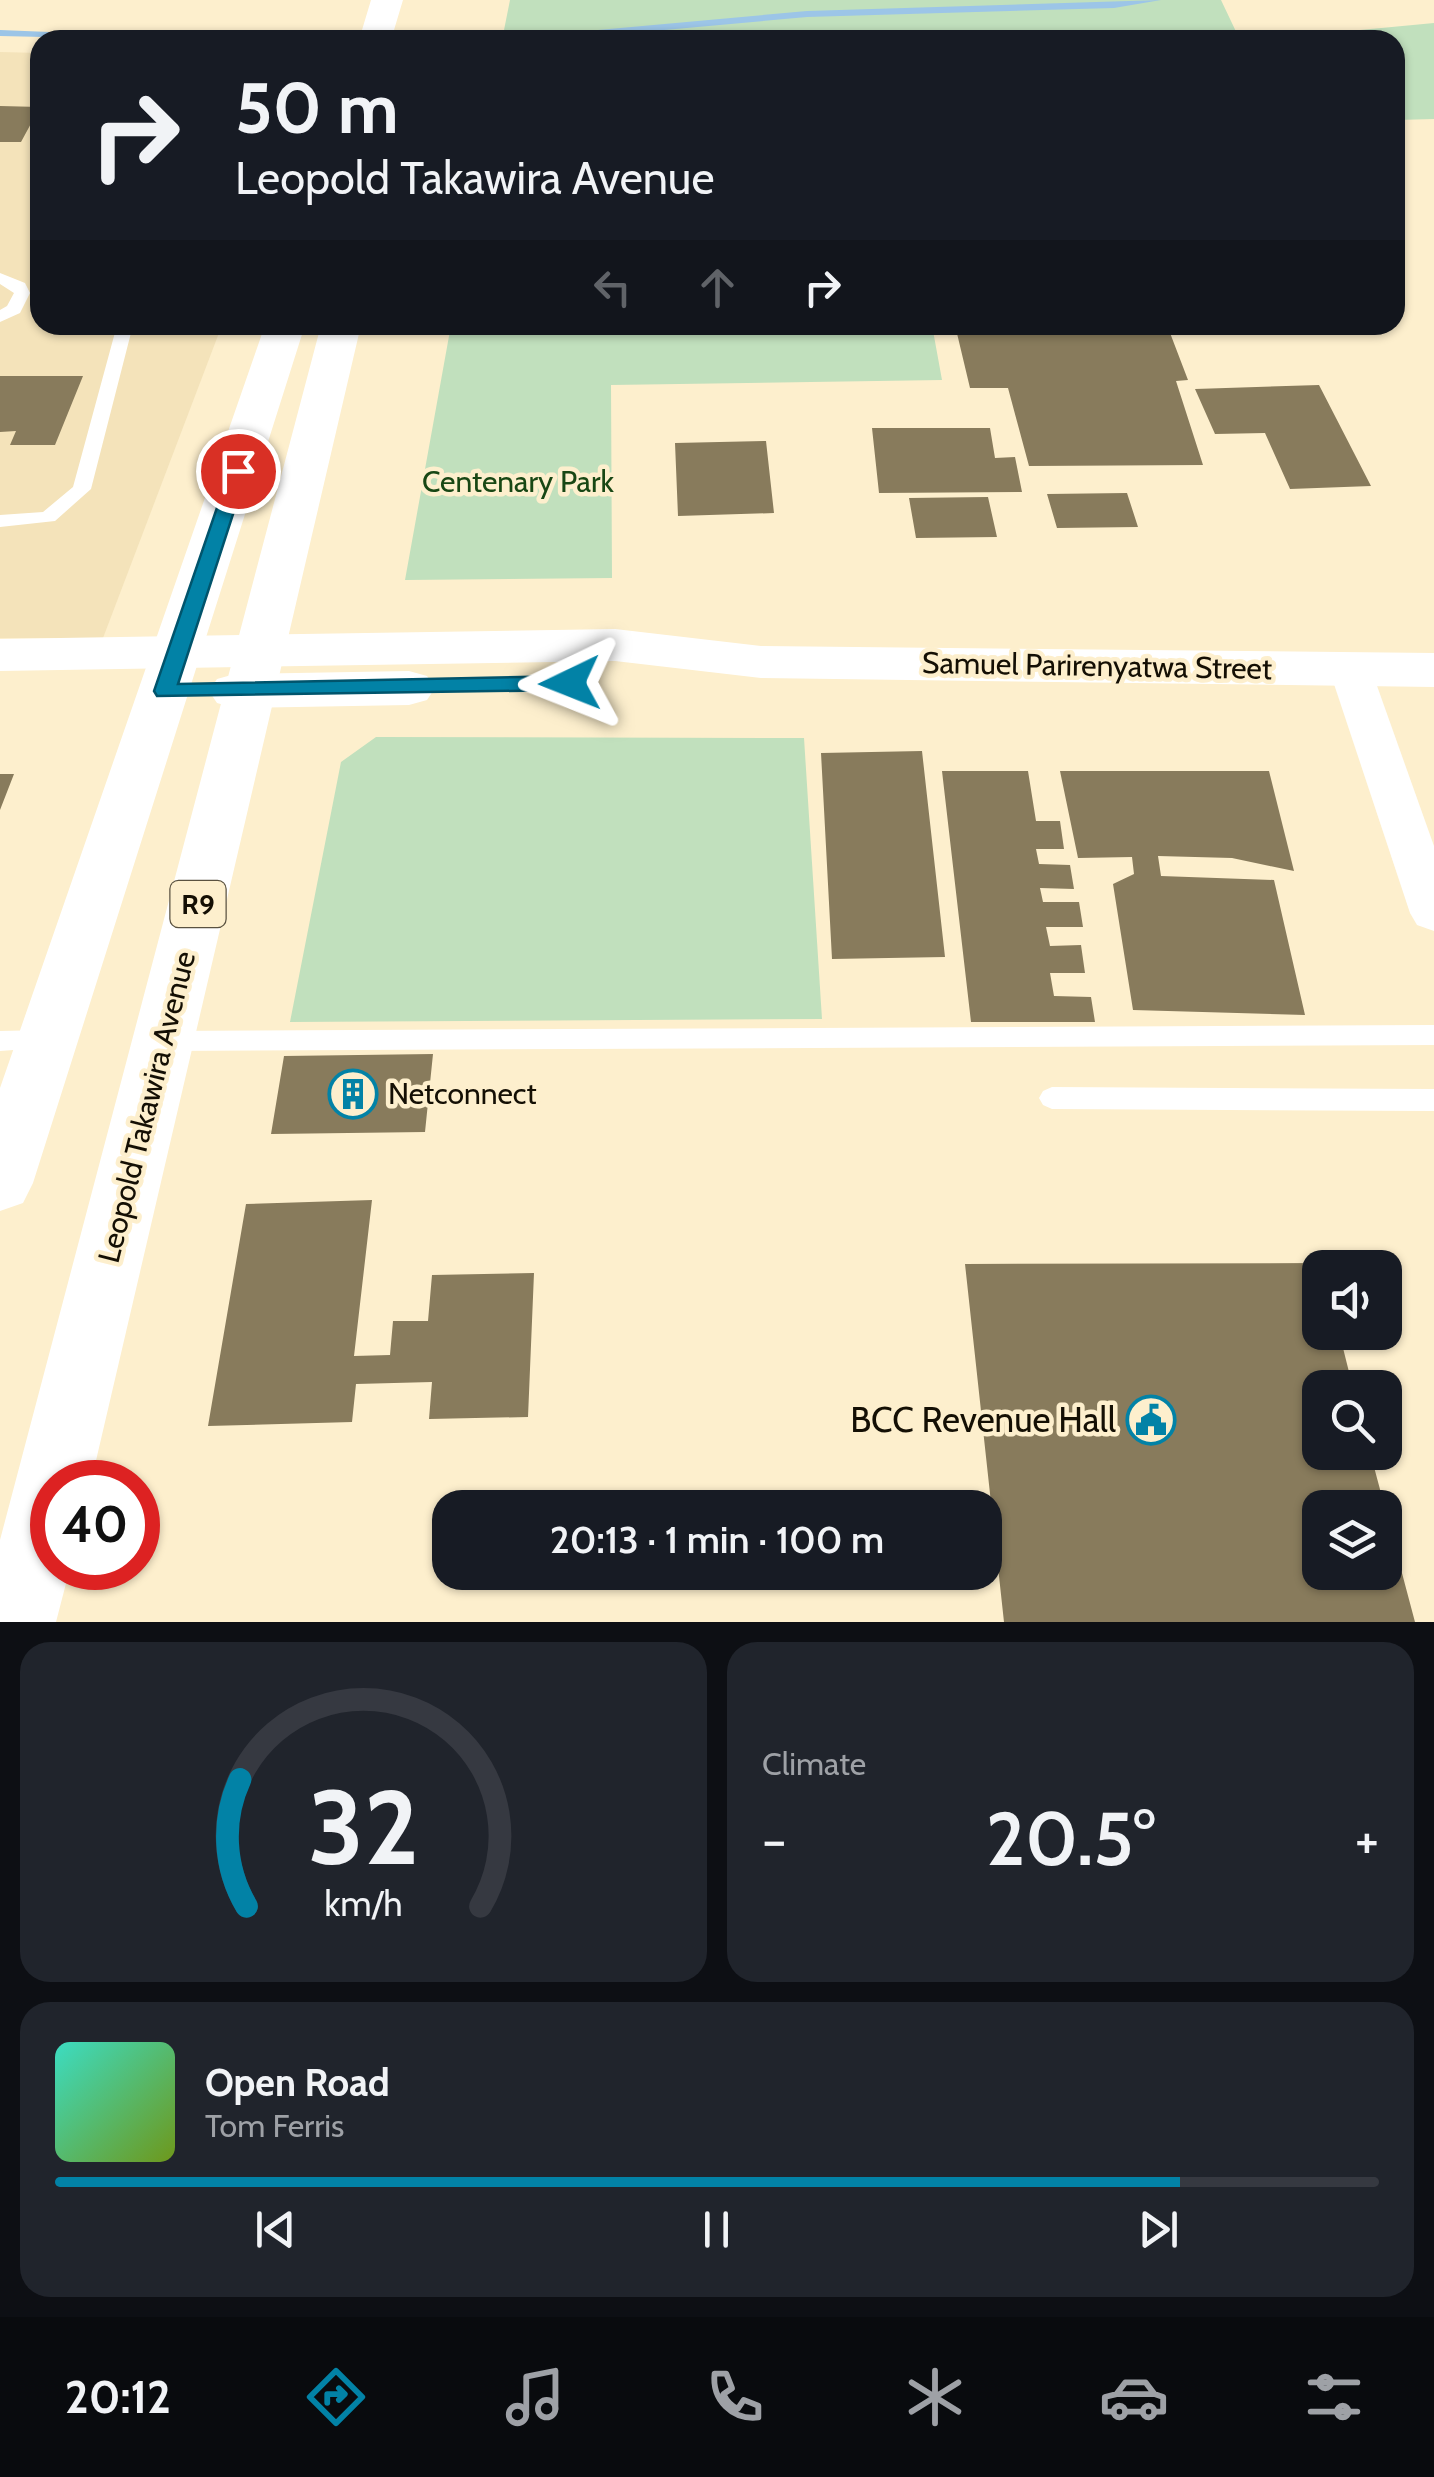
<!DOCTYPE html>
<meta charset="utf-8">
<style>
:root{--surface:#171b24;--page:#20242c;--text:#f1f3f6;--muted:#9ea1a6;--line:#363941;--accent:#0282a6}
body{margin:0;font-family:Cabin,sans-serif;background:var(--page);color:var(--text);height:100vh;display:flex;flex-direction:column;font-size:38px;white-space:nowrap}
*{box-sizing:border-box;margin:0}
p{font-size:32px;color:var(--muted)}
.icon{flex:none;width:55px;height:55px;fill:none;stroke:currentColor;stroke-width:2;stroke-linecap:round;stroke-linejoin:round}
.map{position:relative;height:1622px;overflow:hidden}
.details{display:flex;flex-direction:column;gap:20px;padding:20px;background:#0d0f14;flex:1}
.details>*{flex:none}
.top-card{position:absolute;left:30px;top:30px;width:1375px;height:305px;border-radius:30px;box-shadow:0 2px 8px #0004;background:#171b24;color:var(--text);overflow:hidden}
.buttons{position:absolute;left:1302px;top:1250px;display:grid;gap:20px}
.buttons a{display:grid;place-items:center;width:100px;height:100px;border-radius:20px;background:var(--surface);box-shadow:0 2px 8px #0004;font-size:50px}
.speed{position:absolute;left:30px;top:1460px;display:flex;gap:20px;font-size:50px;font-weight:700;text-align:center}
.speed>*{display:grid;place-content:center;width:130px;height:130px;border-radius:50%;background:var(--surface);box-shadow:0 2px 8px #0004;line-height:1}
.speed .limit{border:15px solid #d22;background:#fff;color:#111}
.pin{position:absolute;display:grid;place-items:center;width:85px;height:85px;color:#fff;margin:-42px;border:5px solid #fff;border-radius:50%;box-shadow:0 2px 10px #0007}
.me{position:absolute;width:110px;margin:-55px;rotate:268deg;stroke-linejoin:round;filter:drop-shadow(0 0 8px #0008)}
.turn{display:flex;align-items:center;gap:35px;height:210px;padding:0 40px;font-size:45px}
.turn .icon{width:130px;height:130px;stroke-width:2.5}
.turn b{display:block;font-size:70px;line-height:85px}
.lanes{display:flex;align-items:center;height:95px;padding:0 40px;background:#0003;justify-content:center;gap:50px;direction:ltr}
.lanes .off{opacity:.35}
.big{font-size:75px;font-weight:600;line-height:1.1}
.details .widget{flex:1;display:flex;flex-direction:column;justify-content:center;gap:15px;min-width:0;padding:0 35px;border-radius:30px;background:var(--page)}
.details .dial{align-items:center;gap:0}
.dial svg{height:260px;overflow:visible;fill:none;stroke:var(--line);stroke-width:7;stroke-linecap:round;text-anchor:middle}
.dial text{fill:var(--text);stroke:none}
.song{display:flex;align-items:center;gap:30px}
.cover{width:120px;height:120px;border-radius:15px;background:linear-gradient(135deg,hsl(170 70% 55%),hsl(80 70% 35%))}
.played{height:10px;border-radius:5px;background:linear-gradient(90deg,var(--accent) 85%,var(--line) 85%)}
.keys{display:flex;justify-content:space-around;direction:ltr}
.heat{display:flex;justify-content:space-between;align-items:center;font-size:55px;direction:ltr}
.details .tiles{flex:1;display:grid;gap:20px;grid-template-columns:1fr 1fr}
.widget:last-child{grid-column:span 2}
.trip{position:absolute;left:432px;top:1490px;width:570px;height:100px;border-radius:30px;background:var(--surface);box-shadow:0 2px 8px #0004;font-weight:600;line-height:100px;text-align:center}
.menu{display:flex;height:160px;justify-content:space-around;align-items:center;background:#090b0e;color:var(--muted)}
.menu .icon{width:70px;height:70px}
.menu .on{color:var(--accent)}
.menu b{font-size:45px;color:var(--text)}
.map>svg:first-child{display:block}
.built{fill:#f4e3ba}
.green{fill:#c1e0bd}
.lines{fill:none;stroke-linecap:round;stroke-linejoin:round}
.stream{fill:#9cc5e7;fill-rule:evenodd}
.building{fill:#887b5c}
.lane{fill:#fff;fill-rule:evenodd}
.street{fill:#fff;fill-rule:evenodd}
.secondary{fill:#fff;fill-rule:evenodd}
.highway{fill:#fff;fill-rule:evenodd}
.route{fill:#0282a6;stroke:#01546c;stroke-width:2.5}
.labels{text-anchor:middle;stroke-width:9;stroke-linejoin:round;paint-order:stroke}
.shield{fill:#fdefcd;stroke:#5a5240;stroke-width:2.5}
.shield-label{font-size:28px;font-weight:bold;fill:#140f04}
.park-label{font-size:30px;fill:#184714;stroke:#fdefcd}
.street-label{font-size:30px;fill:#140f04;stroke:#fdefcd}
.poi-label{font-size:30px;fill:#140f04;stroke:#fdefcd;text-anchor:start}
.near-poi-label{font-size:35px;fill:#140f04;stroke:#fdefcd;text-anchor:end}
</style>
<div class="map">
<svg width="1434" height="1622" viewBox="0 0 1434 1622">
<rect width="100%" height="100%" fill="#fdefcd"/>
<path class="built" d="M 0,52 L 40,53 L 40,325 L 222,325 L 103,638 L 0,638 Z"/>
<path class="green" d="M 510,0 L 1221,0 L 1240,40 L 502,40 Z
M 1434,23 L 1434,119 L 1397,120 L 1395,40 L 1345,40 L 1339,32 Z
M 451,325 L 932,325 L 942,380 L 611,385 L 612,578 L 405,580 Z
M 376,737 L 804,738 L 822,1019 L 290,1022 L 341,762 Z"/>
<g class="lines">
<path class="stream" d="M 1161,0 L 1114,8 L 807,17 L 565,39 L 312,40 L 316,37 L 565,33 L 807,11 Z
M 0,30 L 173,37 L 177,40 L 0,36 Z"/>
</g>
<path class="building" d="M 0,106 L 40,107 L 21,142 L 0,142 Z
M 955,325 L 1167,325 L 1188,380 L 1176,381 L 1203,465 L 1029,466 L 1008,388 L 970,388 Z
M 0,376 L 83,376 L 55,445 L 10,445 L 16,431 L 0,432 Z
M 1319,385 L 1371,486 L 1290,489 L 1265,433 L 1215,434 L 1195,389 Z
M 872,428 L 990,428 L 995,458 L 1015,457 L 1022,492 L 879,493 Z
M 766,441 L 774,513 L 678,516 L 675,443 Z
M 1127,493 L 1138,527 L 1057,528 L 1047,494 Z
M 988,497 L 997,537 L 916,538 L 909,498 Z
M 922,751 L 945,957 L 832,959 L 821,753 Z
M 942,771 L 1028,771 L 1036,821 L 1060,821 L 1064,849 L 1036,849 L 1039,864 L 1070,865 L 1074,889 L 1040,888 L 1043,902 L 1079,902 L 1083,927 L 1046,927 L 1050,946 L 1081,945 L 1085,973 L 1050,973 L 1054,996 L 1091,997 L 1095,1022 L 971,1022 Z
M 1060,771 L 1269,771 L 1294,871 L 1232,858 L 1158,856 L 1161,876 L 1274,880 L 1305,1015 L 1133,1010 L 1113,884 L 1134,874 L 1132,857 L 1078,858 Z
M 0,774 L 14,774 L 0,810 Z
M 433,1054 L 425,1132 L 271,1134 L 284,1056 Z
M 372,1200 L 354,1356 L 390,1355 L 393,1321 L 428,1321 L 432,1275 L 534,1273 L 528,1417 L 429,1419 L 432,1382 L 356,1384 L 352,1422 L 208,1426 L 246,1204 Z
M 1321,1263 L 1320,1332 L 1339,1332 L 1353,1388 L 1320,1388 L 1320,1452 L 1370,1452 L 1385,1508 L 1320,1508 L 1320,1572 L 1385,1572 L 1386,1513 L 1415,1622 L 1004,1622 L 965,1264 Z"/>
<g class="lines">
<path class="lane" d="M 0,273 L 25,283 L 30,293 L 20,313 L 0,322 L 0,310 L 7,306 L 14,293 L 0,284 Z
M 117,325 L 133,325 L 91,489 L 55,521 L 0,527 L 0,515 L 43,512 L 73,487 Z
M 1434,1025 L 1434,1045 L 163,1051 L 154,1048 L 150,1041 L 154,1034 L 163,1031 Z
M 46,1030 L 55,1033 L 59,1040 L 55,1047 L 0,1051 L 0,1031 Z
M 1052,1087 L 1434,1089 L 1434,1111 L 1052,1109 L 1043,1105 L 1039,1098 L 1043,1091 Z"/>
<path class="street" d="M 1350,655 L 1365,659 L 1371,669 L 1434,846 L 1434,931 L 1417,925 L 1410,913 L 1329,669 L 1335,659 Z"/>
<path class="secondary" d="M 615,629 L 761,646 L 1434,653 L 1434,687 L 761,678 L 615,661 L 0,671 L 0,639 Z
M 409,671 L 427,676 L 435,688 L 427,700 L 409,705 L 235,708 L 217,703 L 209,691 L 217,679 L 235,674 Z"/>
<path class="highway" d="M 371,0 L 403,0 L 391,40 L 359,40 Z
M 265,325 L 305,325 L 33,1183 L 23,1203 L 0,1211 L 0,1088 Z
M 321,325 L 361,325 L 91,1482 L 52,1482 L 52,1568 L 70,1568 L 56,1622 L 0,1622 L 0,1540 Z"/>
</g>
<path class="route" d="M 231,467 L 247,471 L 178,684 L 570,676 L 580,683 L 570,690 L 157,696 L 154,691 Z"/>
<defs>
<g id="building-ring" transform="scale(2.5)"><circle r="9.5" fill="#fdefcd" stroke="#0282a6" stroke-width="1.5"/><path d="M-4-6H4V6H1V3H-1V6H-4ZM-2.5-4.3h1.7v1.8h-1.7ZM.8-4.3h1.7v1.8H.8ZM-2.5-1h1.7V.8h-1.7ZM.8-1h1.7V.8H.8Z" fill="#0282a6"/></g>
<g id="civic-ring" transform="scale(2.5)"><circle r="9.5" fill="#fdefcd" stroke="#0282a6" stroke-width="1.5"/><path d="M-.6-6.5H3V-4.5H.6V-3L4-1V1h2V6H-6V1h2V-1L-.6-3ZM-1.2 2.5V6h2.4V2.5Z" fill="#0282a6"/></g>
</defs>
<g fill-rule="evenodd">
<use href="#building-ring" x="353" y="1094"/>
<use href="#civic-ring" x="1151" y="1420"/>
</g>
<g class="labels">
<rect class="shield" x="170.5" y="881" width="55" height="46" rx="8"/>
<g class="shield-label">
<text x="198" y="914">R9</text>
</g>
<g class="park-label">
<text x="518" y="492">Centenary Park</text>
</g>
<g class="street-label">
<text transform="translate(1097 666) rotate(1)" y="10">Samuel Parirenyatwa Street</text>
<text transform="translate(147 1107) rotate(-76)" y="10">Leopold Takawira Avenue</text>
</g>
<g class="poi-label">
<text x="388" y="1104">Netconnect</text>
</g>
<g class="near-poi-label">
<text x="1116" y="1432">BCC Revenue Hall</text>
</g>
</g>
</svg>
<div class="buttons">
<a><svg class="icon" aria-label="sound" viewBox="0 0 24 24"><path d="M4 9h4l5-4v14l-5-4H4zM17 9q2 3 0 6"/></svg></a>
<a><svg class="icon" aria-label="search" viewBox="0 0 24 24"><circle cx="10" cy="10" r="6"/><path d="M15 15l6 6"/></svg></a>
<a><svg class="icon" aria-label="layers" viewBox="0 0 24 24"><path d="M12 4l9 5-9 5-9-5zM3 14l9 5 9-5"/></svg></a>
</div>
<div class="speed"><div class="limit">40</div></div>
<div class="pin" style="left:238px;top:471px;background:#d93025"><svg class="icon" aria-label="arrive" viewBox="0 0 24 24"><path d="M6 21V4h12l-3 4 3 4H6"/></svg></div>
<svg class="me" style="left:570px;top:683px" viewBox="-20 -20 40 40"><path d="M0-17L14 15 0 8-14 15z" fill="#0282a6" stroke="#fff" stroke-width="4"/></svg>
<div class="trip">20:13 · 1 min · 100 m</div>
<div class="top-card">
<div class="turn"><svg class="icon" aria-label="right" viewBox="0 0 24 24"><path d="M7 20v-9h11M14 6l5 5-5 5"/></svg><div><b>50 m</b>Leopold Takawira Avenue</div></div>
<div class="lanes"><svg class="icon off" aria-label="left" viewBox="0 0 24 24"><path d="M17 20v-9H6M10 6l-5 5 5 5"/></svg><svg class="icon off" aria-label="ahead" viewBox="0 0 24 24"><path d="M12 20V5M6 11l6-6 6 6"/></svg><svg class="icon" aria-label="right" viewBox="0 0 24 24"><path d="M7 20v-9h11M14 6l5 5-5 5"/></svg></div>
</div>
</div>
<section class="details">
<div class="tiles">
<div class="widget dial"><svg viewBox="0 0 100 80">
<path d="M14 69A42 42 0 1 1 86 69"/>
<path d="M14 69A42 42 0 0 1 12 30" stroke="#0282a6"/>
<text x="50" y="56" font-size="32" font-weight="700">32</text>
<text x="50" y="72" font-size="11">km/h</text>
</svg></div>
<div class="widget"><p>Climate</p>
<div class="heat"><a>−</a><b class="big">20.5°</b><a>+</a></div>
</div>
<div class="widget">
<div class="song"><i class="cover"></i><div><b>Open Road</b><p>Tom Ferris</p></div></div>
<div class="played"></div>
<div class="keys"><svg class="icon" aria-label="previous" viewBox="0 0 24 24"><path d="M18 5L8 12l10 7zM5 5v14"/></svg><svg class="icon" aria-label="pause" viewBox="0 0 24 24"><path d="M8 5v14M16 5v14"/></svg><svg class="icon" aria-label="next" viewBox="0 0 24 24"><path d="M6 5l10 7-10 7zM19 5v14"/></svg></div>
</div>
</div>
</section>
<nav class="menu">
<b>20:12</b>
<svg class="icon on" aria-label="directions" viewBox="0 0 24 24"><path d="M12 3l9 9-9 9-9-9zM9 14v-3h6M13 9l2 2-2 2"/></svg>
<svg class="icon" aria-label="music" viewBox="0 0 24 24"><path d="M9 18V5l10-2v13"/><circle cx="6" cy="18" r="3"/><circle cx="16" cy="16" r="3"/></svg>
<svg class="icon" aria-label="phone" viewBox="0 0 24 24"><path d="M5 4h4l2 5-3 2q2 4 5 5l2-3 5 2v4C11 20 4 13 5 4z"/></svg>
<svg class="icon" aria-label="climate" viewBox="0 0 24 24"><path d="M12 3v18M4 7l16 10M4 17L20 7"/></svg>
<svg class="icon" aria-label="car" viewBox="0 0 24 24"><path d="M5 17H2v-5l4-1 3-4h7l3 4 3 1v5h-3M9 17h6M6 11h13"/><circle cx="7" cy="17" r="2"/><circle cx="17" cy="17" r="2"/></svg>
<svg class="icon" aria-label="filters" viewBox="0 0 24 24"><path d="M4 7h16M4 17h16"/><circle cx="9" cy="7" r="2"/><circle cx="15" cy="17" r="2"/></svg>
</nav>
